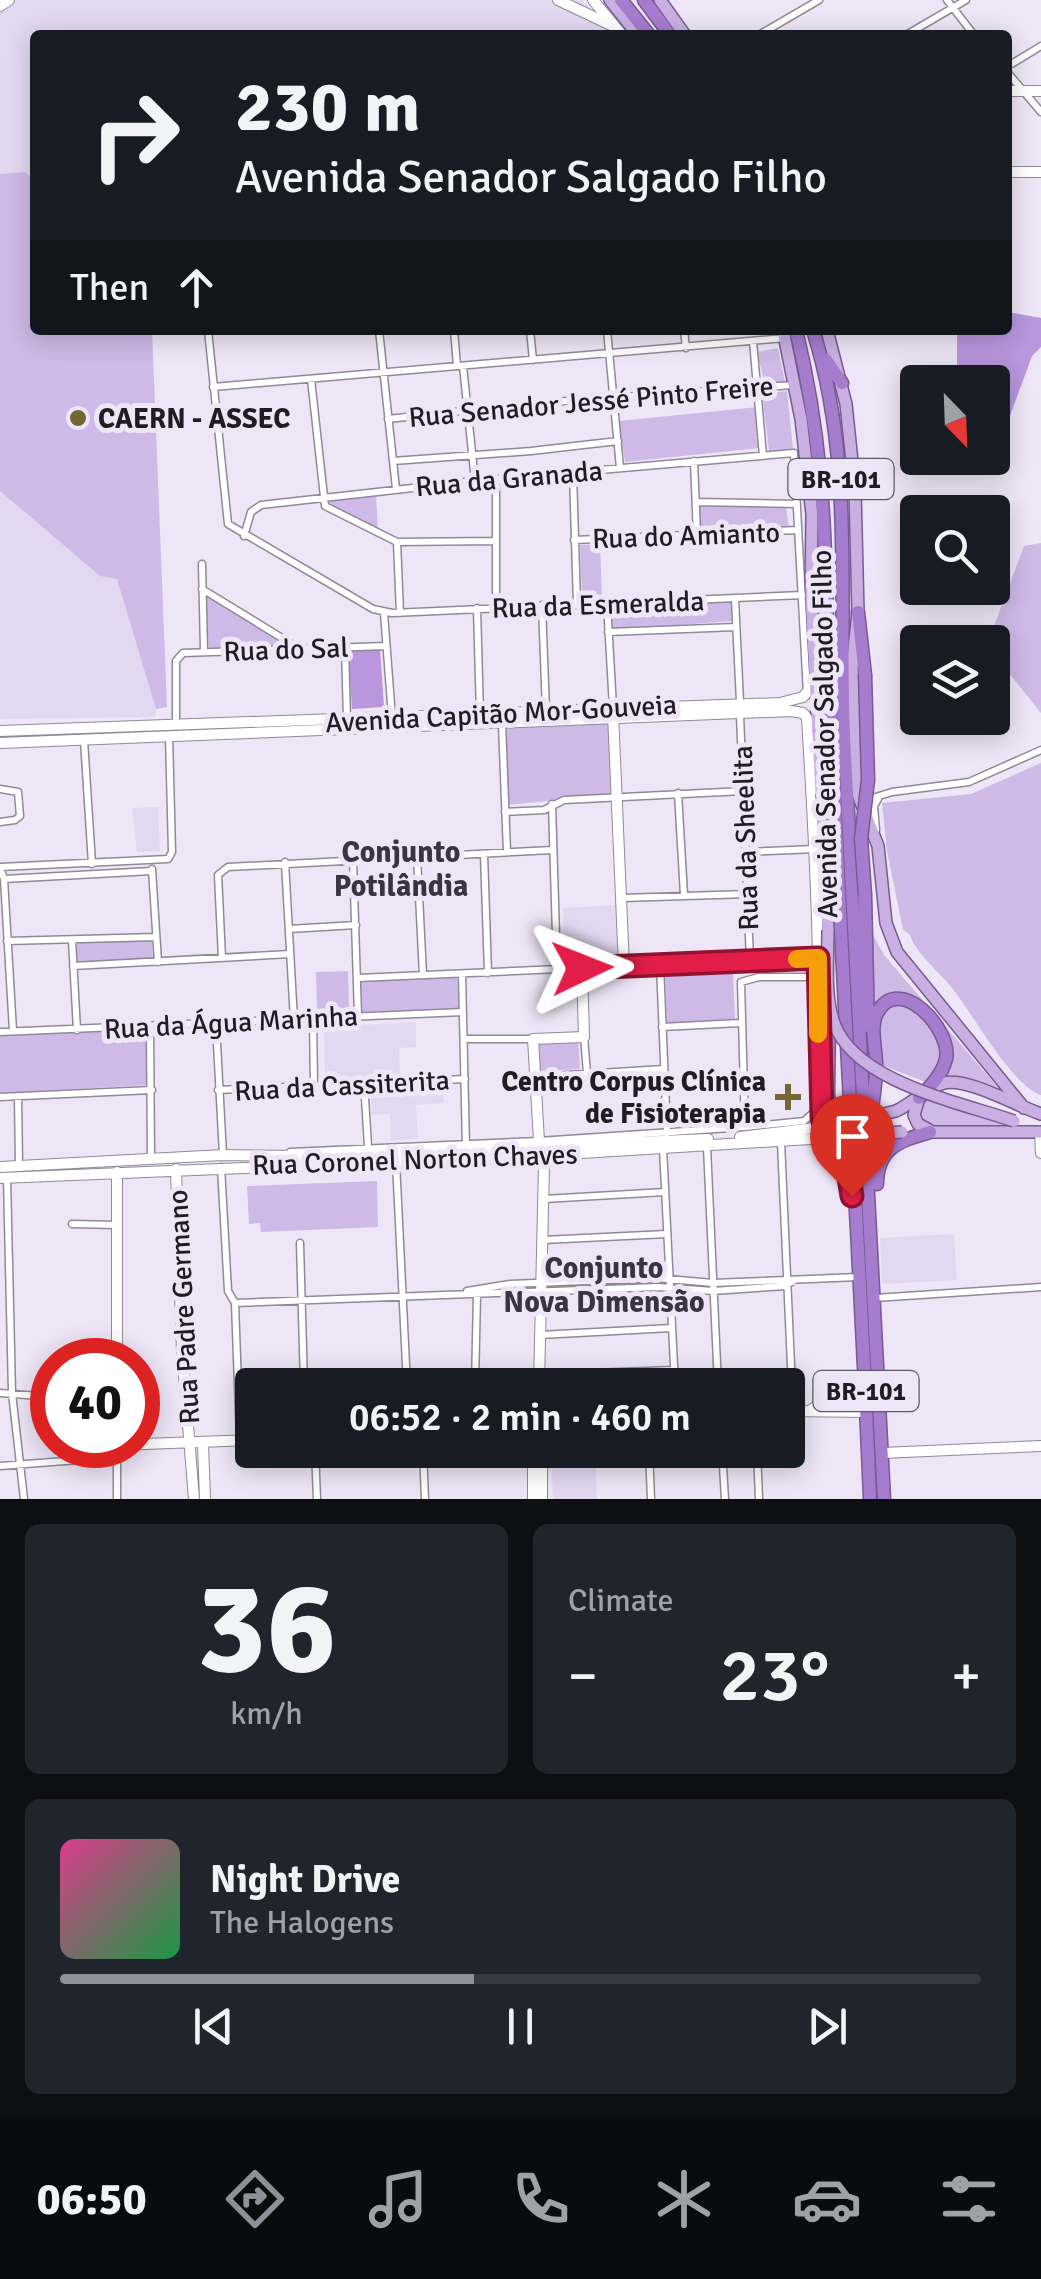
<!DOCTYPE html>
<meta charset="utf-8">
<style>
:root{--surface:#171b24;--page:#20242c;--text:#f1f3f6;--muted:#9ea1a6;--line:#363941;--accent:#8c9099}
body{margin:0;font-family:Signika,sans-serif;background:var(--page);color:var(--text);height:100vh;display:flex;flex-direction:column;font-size:38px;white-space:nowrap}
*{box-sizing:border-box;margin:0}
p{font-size:32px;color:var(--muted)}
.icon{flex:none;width:55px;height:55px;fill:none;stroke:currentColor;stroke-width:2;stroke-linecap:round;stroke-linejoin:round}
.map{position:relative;height:1499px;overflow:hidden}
.sheet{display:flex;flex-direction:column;gap:25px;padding:25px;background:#0d0f14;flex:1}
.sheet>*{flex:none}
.guide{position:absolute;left:30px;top:30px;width:982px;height:305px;border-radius:10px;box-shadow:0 5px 25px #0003;background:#171b24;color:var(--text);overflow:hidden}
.needle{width:65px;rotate:157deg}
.tools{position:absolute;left:900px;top:365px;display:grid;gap:20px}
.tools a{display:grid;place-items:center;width:110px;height:110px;border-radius:10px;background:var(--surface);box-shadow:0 5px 25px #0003;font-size:50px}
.speed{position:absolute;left:30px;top:1338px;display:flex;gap:20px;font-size:50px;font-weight:700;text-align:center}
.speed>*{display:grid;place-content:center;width:130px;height:130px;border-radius:50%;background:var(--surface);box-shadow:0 5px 25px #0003;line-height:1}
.speed .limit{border:15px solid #d22;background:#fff;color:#111}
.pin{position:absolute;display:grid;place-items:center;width:85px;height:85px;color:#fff;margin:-102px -42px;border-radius:50% 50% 50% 0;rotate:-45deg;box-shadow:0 0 10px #0007}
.pin .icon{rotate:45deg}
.me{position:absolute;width:110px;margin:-55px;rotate:88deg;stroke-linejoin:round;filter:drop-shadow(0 0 8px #0008)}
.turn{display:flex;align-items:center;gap:35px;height:210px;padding:0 40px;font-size:45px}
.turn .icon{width:130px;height:130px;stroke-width:2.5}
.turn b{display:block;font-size:70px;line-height:85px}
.then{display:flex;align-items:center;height:95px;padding:0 40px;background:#0003;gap:20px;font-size:38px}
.big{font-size:75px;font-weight:600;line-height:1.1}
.sheet .tile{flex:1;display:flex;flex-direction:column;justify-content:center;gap:15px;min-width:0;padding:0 35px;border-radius:15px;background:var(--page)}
.sheet .dial{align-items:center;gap:0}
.dial b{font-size:130px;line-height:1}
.song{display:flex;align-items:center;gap:30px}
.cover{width:120px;height:120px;border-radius:15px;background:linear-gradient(135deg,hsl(330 70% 55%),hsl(140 70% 35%))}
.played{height:10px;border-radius:5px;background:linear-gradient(90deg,var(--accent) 45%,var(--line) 45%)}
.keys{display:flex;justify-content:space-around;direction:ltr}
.heat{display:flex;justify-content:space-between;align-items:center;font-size:55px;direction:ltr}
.sheet .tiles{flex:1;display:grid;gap:25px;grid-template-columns:1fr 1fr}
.tile:last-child{grid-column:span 2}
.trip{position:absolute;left:235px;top:1368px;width:570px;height:100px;border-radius:10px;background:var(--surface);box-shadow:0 5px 25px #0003;font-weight:600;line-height:100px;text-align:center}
.dock{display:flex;height:160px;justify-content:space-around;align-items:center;background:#090b0e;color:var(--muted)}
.dock .icon{width:70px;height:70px}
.dock .current{color:var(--accent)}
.dock b{font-size:45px;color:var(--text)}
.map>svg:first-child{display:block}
.built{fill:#e3d8f0}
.green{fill:#cfb9e7}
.water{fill:#b996dd}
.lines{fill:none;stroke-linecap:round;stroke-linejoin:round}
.street-casing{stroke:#908998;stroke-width:9}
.secondary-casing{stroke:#908998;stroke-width:12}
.primary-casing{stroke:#775b93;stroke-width:14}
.highway-casing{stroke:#775b93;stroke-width:15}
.street{stroke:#fff;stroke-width:6}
.secondary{stroke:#fff;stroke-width:10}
.primary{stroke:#cab0e2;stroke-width:11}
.highway{stroke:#a67ccf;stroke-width:12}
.primary-bridge-casing{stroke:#775b93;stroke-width:14;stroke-linecap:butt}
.highway-bridge-casing{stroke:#775b93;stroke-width:15;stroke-linecap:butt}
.primary-bridge{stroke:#cab0e2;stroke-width:11}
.highway-bridge{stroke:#a67ccf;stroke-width:12}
.route-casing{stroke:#92132f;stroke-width:25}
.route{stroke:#e11d48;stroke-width:18}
.slow{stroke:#f59e0b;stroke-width:18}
.poi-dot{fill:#746734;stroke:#eee6f7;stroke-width:4}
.labels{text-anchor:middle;stroke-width:10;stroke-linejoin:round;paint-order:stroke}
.shield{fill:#eee6f7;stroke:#5d5963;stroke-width:2.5}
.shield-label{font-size:25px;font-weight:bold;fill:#1f1d23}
.street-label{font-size:28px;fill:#1f1d23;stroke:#eee6f7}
.poi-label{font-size:28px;font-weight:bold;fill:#1f1d23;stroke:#eee6f7;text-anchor:start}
.neighbourhood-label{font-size:30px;font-weight:bold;fill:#3a3441;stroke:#eee6f7}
</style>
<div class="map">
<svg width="1041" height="1499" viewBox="0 0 1041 1499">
<rect width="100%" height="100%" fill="#eee6f7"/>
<path class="built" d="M 0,0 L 582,0 L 615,35 L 35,35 L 35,181 L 25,172 L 0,174 Z
M 0,491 L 100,576 L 117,579 L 156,709 L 155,717 L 0,719 Z
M 158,807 L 160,851 L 137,852 L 132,808 Z
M 616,905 L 618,958 L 565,961 L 563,908 Z
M 416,1022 L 416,1047 L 399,1048 L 400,1076 L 325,1080 L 324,1027 Z
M 442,1086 L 444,1103 L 416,1105 L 418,1138 L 391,1141 L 390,1114 L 372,1115 L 370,1090 Z
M 954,1234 L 957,1280 L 885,1284 L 882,1282 L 880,1238 Z
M 551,1450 L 595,1450 L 597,1499 L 553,1499 Z"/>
<path class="green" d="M 25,172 L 35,181 L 35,330 L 152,330 L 167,707 L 156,709 L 117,579 L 100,576 L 0,491 L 0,174 Z
M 778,348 L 785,382 L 765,385 L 757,352 Z
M 787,391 L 793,449 L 769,451 L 762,394 Z
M 758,407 L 760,432 L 756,437 L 760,448 L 625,462 L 619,421 Z
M 376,495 L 378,530 L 327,504 L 327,500 Z
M 698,505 L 786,506 L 789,528 L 700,529 Z
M 1041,543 L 1041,713 L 993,653 L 992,642 L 988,642 L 1024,546 Z
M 600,544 L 602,597 L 582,598 L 580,545 Z
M 205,593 L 288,647 L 209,649 Z
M 731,602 L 732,621 L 612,630 L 608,605 Z
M 608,720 L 613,795 L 505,805 L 507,724 Z
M 1041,763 L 1041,1095 L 1040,1095 C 1009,1082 974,1015 952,988 C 941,974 926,962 916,947 C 910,939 913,935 903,930 L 887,851 L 882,803 L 971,794 Z
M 871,931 L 884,955 L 1000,1090 L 996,1093 L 940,1081 L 951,1051 L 911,995 L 898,993 L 874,1009 Z
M 152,940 L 153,959 L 77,962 L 77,943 Z
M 807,963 L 808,969 L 733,973 L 735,1020 L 667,1023 L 665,970 Z
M 348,971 L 349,1010 L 317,1011 L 316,972 Z
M 457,977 L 459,1009 L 361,1012 L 360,980 Z
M 899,1004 L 911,1005 L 938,1035 L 941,1061 L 926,1082 L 879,1064 L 880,1015 Z
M 148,1030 L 149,1085 L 0,1093 L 0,1035 Z
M 578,1039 L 580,1069 L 538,1071 L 536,1042 Z
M 928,1097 L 1016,1127 L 926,1126 L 921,1122 L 916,1109 Z
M 377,1181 L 378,1227 L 261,1232 L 260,1223 L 249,1224 L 247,1186 Z"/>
<path class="water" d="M 1008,312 L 1041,318 L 1041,347 L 1032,356 L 993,462 L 978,458 L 992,458 L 992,382 L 957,382 L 957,330 L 1008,330 Z
M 348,649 L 380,649 L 384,707 L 352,709 Z"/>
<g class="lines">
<g class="street-casing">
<path id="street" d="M 947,0 L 974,35
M 759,35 L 819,0
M 906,35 L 966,0
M 1008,66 L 1041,46
M 1008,73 L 1041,112
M 208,330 L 228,524 L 373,609 L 392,613 L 802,595
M 379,330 L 396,489
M 454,330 L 457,366
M 530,330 L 533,360
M 607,330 L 620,468
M 684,330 L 686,348
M 753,341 L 763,456
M 463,366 L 475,481
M 311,379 L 325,506 L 397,542 L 496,541
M 213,387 L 785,338
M 388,419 L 539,403 L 793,385
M 393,461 L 531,451 L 618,441
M 694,461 L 697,535
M 573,473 L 577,605
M 696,502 L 797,504
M 244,536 L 251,512 L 261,505 L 475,481 L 794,453 L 807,693
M 574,540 L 798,530
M 397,542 L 400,613
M 202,564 L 204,651
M 202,589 L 295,646
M 735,599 L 740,702
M 607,604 L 613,707
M 542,605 L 546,711
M 477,608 L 480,714
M 496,608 L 496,480
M 384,613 L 392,717
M 608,632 L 736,627
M 345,646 L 347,720
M 740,715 L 750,961
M 176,724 L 176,661 L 183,653 L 386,646
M 502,724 L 507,852
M 84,740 L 92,864
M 0,789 L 18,792 L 20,816 L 15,820 L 0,822
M 678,793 L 684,895
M 866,800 L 892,792 L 969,782 L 1041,750
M 552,804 L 557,969
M 505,812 L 544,810 L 564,800 L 743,791
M 876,830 L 874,806 L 878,799
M 746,852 L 815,849
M 484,854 L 488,973
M 417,856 L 423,975
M 353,859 L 358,1016
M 285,862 L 294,1020
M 0,867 L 168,859 L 172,852 L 169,736
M 0,868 L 4,879 L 13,1031
M 152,869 L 158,962
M 4,879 L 152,871
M 622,898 L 748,894
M 289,929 L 356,925
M 72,940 L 77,1030
M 7,941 L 156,937
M 222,958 L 218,875 L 228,867 L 552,850
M 660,965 L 667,1133
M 73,966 L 290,954
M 624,967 L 818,958
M 462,974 L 466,1147
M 358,978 L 582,968
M 313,1019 L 314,1085
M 216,1025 L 223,1155
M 662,1027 L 740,1023
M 150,1028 L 151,1158
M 0,1032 L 463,1012
M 584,1037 L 587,1073
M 464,1039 L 533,1039
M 535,1077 L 664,1069
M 364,1082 L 368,1146
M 218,1090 L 465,1079
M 0,1097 L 152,1090
M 18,1097 L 19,1166
M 745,1127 L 741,982 L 759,977 L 817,977
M 781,1142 L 793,1410
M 707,1147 L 718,1385
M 663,1148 L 675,1385
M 290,1152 L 539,1141 L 745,1127 L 804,1121 L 820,1107
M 396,1162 L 407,1385
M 221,1167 L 228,1291 L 235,1303 L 240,1440
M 7,1178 L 12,1393 L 24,1499
M 544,1199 L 665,1192
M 72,1224 L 116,1225
M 543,1240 L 667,1234
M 300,1243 L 304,1385
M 467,1291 L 510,1284 L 657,1278 L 713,1283 L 858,1277
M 875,1298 L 1041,1287
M 235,1303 L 658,1287 L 713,1291 L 785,1286 L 795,1280
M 540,1335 L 671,1328
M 539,1375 L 674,1370
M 475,1385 L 477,1294
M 0,1393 L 52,1397
M 315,1450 L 317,1499
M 423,1450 L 425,1499
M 649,1450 L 651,1499
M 722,1450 L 725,1499
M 757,1450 L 759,1499
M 0,1466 L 117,1457
M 117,1499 L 117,1447"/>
</g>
<g class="secondary-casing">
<path id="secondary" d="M 558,0 L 615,27
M 593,0 L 622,35
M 0,6 L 9,0
M 1008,91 L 1041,91
M 1008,172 L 1041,172
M 0,731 L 780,703 L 803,697 L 816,682
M 0,743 L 791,711 L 803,713 L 807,718 C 812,800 817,881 818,963 C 819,1016 810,1087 827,1138 L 533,1156 L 0,1178
M 1040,1132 L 1041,1153
M 740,1137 L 823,1127
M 0,1167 L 223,1155 L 304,1156 L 708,1139
M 176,1169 L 182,1351 L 194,1499
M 117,1360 L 117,1172
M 539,1385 L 544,1164 L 539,1141 L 533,1039 L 584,1037 L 582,968 L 624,967 L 613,713
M 811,1410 L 819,1404 L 866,1403
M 788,1411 L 867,1412
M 203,1444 L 205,1499
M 117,1445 L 252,1440
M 533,1450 L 533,1499
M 542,1450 L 542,1499
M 882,1453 L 1041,1446"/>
</g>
<g class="primary-casing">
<path id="primary" d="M 610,0 L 638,35
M 660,0 L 685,35
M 783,330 L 801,419 L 812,514 L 811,596 L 828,930
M 827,330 L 846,404 L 855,490 L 858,612 L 852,668 L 857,792 L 878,846 L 886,923 L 897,952 L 1024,1108
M 919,1098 L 914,1115 L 918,1124 L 929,1130
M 896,1111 C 913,1103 926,1088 944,1083 C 967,1077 1017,1106 1041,1114
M 823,1127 L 846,1123
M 921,1132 L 1041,1132"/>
</g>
<g class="highway-casing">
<path id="highway" d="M 621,0 L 649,35
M 644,0 L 670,35
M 796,330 C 821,432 825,519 827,622 C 829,690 833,759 836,827 C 846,1051 861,1275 870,1499
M 813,330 C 855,463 838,599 844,736 C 856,990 872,1244 884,1499
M 826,360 L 842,383
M 858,612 L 865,675
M 821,796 L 832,826
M 865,895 L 868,1026
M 838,1023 L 834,1020 L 829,1025 L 828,1095 L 831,1111 L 846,1119
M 871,1115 C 873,1099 876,1084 876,1068 C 877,1052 869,1028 877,1013 C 899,972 952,1029 946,1059 C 942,1075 930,1087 919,1098
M 827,1138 L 840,1156 L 849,1179
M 877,1184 C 877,1148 899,1141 930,1132"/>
</g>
<use href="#street" class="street"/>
<use href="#secondary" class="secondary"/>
<use href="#primary" class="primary"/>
<use href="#highway" class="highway"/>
<g class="primary-bridge-casing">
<path id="primary-bridge" d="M 828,930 C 828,960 824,995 834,1023 C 855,1082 959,1102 1014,1121
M 847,1123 L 896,1111
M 830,1137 L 902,1132"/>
</g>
<g class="highway-bridge-casing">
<path id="highway-bridge" d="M 865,675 L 868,780 L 861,839 L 865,895
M 846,1119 L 854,1121"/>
</g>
<use href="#primary-bridge" class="primary-bridge"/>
<use href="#highway-bridge" class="highway-bridge"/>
</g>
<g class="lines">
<g class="route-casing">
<path id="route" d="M 582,968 L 818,958 L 822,1117 L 827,1138 L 848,1172 L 852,1196"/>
</g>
<use href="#route" class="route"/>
<path class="slow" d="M 797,959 L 818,958 L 818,1034"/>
</g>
<g class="poi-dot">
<circle cx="78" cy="418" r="10"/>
<path d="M783 1082h10v10h10v10h-10v10h-10v-10h-10v-10h10z"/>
</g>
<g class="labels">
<g class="shield">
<rect x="788.5" y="459" width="105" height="40" rx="8"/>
<rect x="813.5" y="1371" width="105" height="40" rx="8"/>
</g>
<g class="shield-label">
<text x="841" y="488">BR-101</text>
<text x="866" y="1400">BR-101</text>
</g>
<g class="street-label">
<text transform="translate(591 401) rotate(-5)" y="10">Rua Senador Jessé Pinto Freire</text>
<text transform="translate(509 478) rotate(-5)" y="10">Rua da Granada</text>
<text transform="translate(686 535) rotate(-2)" y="10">Rua do Amianto</text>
<text transform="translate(598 604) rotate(-2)" y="10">Rua da Esmeralda</text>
<text transform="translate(286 649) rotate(-2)" y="10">Rua do Sal</text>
<text transform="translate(501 713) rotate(-3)" y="10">Avenida Capitão Mor-Gouveia</text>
<text transform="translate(824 734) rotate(-91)" y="10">Avenida Senador Salgado Filho</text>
<text transform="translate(745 838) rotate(-92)" y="10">Rua da Sheelita</text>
<text transform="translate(231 1022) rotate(-3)" y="10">Rua da Água Marinha</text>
<text transform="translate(342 1085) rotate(-3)" y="10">Rua da Cassiterita</text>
<text transform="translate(415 1159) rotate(-2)" y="10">Rua Coronel Norton Chaves</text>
<text transform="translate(183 1307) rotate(-93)" y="10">Rua Padre Germano</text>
</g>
<g class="poi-label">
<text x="98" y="428">CAERN - ASSEC</text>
<text x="766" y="1091" text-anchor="end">Centro Corpus Clínica<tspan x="766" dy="32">de Fisioterapia</tspan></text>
</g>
<g class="neighbourhood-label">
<text x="401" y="862">Conjunto<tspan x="401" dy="34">Potilândia</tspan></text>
<text x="604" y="1278">Conjunto<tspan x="604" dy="34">Nova Dimensão</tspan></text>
</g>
</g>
</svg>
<div class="tools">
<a><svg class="needle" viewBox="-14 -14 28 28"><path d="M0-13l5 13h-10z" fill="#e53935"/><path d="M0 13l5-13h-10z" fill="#9ea1a6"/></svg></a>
<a><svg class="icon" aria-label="search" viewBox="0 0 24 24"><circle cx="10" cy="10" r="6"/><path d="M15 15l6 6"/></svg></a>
<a><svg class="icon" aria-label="layers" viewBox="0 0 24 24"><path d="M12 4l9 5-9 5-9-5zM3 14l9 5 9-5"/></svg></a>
</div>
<div class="speed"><div class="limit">40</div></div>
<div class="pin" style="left:852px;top:1196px;background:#d93025"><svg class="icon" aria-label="arrive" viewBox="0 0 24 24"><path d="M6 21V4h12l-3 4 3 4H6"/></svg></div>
<svg class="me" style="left:582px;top:968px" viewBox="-20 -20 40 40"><path d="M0-17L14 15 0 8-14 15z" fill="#e11d48" stroke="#fff" stroke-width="4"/></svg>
<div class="trip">06:52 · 2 min · 460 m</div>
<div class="guide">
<div class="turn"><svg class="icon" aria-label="right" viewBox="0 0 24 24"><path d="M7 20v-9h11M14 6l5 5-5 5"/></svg><div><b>230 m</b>Avenida Senador Salgado Filho</div></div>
<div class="then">Then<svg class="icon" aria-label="ahead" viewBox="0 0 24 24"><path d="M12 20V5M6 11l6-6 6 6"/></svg></div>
</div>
</div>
<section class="sheet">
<div class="tiles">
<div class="tile dial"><b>36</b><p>km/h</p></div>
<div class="tile"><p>Climate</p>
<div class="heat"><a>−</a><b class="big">23°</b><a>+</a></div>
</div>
<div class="tile">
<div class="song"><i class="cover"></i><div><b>Night Drive</b><p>The Halogens</p></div></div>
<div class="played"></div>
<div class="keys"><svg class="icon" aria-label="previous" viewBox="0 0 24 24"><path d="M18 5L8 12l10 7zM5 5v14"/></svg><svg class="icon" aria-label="pause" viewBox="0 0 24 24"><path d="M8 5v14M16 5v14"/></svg><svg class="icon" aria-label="next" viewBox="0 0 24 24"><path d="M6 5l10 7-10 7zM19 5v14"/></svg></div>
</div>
</div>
</section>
<nav class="dock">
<b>06:50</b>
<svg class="icon current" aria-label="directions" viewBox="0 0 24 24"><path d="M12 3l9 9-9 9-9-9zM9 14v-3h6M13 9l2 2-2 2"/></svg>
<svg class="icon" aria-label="music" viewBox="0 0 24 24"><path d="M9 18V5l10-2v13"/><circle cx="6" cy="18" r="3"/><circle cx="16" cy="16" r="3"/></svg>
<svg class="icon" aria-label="phone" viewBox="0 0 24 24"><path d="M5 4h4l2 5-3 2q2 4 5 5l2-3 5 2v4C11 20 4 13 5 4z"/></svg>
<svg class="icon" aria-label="climate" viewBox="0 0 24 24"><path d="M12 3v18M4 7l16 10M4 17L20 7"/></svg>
<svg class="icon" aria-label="car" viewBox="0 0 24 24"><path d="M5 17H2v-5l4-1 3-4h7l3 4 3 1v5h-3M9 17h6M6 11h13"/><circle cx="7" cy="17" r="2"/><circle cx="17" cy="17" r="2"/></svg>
<svg class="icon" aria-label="filters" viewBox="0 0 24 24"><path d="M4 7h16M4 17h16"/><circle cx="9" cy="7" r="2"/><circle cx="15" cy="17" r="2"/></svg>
</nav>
